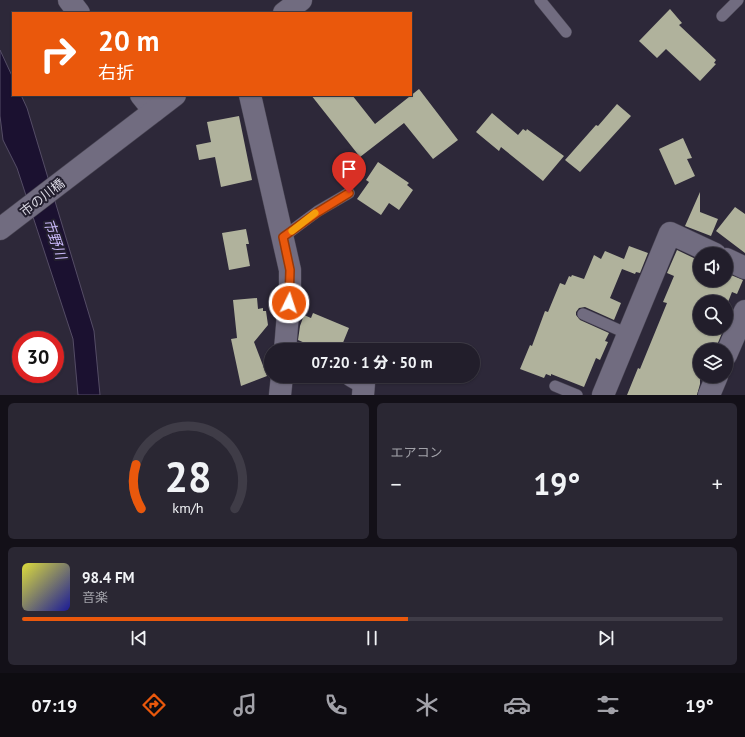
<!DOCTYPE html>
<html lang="ja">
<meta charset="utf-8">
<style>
:root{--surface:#221e2b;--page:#2a2733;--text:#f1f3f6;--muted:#a2a2a9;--line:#3f3c47;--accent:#ea580c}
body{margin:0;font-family:"PT Sans","Noto Sans JP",sans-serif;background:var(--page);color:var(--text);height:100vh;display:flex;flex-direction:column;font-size:15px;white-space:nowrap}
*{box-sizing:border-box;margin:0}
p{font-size:13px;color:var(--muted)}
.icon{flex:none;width:22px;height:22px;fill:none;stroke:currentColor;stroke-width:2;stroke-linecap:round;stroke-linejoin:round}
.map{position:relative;height:395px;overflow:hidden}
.drawer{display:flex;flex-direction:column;gap:8px;padding:8px;background:#131018;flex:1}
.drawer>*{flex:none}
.banner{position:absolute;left:12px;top:12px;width:400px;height:84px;border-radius:0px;box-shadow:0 1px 3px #0004,0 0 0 1px var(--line);background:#ea580c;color:#fff;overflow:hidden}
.fabs{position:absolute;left:693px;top:247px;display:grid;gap:8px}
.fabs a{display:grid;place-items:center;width:40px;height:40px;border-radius:50%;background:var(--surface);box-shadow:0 1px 3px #0004,0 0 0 1px var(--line);font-size:20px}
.speed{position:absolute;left:12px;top:331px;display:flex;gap:8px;font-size:20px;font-weight:700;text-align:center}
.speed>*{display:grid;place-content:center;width:52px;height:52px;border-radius:50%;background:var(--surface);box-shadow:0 1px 3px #0004,0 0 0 1px var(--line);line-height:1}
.speed .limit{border:6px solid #d22;background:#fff;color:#111}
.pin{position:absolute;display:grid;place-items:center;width:34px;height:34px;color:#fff;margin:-41px -17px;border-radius:50% 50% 50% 0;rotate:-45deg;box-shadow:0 0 4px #0007}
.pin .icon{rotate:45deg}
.me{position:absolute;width:44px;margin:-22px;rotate:4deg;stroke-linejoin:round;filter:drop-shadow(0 0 3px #0008)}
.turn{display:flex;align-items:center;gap:14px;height:84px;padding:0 20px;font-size:18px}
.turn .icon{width:52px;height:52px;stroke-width:2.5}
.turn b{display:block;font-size:28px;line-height:34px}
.big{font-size:30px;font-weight:800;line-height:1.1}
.drawer .widget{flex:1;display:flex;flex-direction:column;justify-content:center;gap:6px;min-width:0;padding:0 14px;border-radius:6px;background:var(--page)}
.drawer .dial{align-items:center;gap:0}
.dial svg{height:104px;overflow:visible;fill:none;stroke:var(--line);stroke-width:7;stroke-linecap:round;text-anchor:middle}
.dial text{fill:var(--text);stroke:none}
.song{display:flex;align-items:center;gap:12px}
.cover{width:48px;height:48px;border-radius:6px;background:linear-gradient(135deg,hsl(60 70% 55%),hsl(240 70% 35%))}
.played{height:4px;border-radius:2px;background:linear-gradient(90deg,var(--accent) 55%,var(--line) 55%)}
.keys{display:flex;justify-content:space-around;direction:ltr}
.heat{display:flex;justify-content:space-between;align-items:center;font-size:22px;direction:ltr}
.drawer .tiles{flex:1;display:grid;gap:8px;grid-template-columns:1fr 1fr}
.widget:last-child{grid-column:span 2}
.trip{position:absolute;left:264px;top:343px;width:216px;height:40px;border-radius:20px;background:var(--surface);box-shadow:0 1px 3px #0004,0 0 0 1px var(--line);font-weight:800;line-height:40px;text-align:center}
.menu{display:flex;height:64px;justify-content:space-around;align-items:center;background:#0e0c11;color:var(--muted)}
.menu .icon{width:28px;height:28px}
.menu .current{color:var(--accent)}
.menu b{font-size:18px;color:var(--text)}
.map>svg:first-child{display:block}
.water{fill:#1b1130;stroke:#554d66}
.building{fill:#b0b29c}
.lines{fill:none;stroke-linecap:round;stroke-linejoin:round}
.service-casing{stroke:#494553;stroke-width:12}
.minor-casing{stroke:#494553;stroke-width:23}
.secondary-casing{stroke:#494553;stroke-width:23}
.service{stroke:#716c80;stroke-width:11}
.minor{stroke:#716c80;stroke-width:22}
.secondary{stroke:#716c80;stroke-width:22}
.route-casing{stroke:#983908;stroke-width:10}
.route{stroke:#ea580c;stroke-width:7}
.slow{stroke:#f59e0b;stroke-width:7}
.labels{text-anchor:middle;stroke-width:4;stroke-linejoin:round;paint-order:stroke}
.street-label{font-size:13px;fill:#dcdae5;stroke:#231f2f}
.water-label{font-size:14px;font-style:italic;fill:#c8b8f8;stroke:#231f2f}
</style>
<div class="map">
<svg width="745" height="395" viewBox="0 0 745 395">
<rect width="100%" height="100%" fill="#2d2839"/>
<path class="water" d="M 0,50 L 13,78 L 13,95 L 21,95 L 27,108 L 94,331 L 100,395 L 78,395 L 73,339 L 17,168 L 3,140 L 0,116 Z"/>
<path class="building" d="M 670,9 L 682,23 L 679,25 L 716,60 L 714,63 L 716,64 L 700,81 L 666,49 L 657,58 L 639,41 Z
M 419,89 L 458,140 L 433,159 L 404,123 L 360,157 L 311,95 L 352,95 L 375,124 Z
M 617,104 L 631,116 L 580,172 L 565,160 L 596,125 L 598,126 Z
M 492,113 L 518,135 L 523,129 L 526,131 L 527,129 L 564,156 L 543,181 L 501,147 L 499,151 L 476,132 Z
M 239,116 L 252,180 L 221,187 L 215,157 L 199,160 L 196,145 L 211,142 L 207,122 Z
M 683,138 L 692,158 L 687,159 L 695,176 L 675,185 L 659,149 Z
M 378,162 L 409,183 L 407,185 L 413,190 L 399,210 L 389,203 L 381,215 L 357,199 L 369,182 L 366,180 Z
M 700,192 L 700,212 L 718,219 L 711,236 L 685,226 Z
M 735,207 L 745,214 L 745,253 L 716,231 Z
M 246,229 L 249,244 L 246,244 L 250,266 L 229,270 L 222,233 Z
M 629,246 L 648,253 L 640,273 L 636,272 L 635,274 L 622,269 L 610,298 L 621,303 L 614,320 L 585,307 L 579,308 L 576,312 L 576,315 L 580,320 L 609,333 L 605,341 L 608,342 L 600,360 L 596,358 L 584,387 L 551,374 L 551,376 L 546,374 L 544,378 L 520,369 L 530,345 L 532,346 L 545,311 L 548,312 L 560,283 L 565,285 L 569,276 L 571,277 L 572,275 L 584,279 L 594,255 L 601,259 L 605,251 L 624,259 Z
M 677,250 L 700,261 L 700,280 L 726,280 L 726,273 L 743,280 L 737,294 L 732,292 L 726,307 L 726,302 L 700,302 L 700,328 L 724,328 L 715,350 L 700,350 L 700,384 L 697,395 L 627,395 L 638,368 L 640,369 L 667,303 L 663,302 L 674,276 L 667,273 Z
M 257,298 L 258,309 L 263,308 L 263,311 L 266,311 L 268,325 L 254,342 L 267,376 L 241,386 L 231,339 L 237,338 L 233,300 Z
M 313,313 L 349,328 L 340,350 L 321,350 L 298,340 L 300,326 L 304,315 L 311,318 Z"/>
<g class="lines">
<g class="service-casing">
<path id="service" d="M 540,0 L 566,32
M 722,16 L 738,0
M 283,237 L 318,211 L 349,193
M 583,314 L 628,334
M 555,386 L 577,395"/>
</g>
<g class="minor-casing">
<path id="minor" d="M 69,0 L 79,13
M 141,95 L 154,111
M 250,95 L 290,270 L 290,289 L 285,350
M 726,259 L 745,268
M 726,355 L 745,311
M 352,376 L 364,383 L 363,395
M 280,395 L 282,376
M 603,395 L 670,233 L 715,254
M 709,395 L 717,376"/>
</g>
<g class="secondary-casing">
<path id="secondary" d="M 284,13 L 301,0
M 0,229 L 175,95"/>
</g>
<use href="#service" class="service"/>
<use href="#minor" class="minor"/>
<use href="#secondary" class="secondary"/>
</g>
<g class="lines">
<g class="route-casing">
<path id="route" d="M 289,303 L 290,270 L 283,237 L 318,212 L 349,193"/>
</g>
<use href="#route" class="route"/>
<path class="slow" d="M 292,231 L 315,213"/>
</g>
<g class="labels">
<g class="street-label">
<text transform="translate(42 197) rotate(-38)" y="5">市の川橋</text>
</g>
<g class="water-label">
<text transform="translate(55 239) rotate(71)" y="5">市野川</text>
</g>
</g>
</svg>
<div class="fabs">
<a><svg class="icon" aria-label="sound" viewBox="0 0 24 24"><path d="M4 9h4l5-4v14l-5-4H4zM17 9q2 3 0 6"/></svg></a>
<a><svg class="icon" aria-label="search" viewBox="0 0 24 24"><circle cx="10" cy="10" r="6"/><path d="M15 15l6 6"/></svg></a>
<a><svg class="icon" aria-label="layers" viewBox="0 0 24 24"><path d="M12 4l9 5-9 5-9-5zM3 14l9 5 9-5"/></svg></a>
</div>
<div class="speed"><div class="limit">30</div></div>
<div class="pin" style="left:349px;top:193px;background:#d93025"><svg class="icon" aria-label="arrive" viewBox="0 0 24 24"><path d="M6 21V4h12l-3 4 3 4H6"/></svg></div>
<svg class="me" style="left:289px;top:303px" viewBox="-20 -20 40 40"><circle r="17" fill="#ea580c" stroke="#fff" stroke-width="3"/><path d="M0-11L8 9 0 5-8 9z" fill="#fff"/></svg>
<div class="trip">07:20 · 1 分 · 50 m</div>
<div class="banner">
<div class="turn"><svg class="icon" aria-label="right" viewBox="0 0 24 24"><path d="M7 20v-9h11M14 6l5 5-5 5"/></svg><div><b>20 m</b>右折</div></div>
</div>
</div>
<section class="drawer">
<div class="tiles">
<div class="widget dial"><svg viewBox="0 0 100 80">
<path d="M14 69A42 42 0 1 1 86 69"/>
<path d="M14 69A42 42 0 0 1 10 35" stroke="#ea580c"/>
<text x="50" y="56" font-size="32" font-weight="700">28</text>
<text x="50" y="72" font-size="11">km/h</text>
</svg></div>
<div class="widget"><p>エアコン</p>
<div class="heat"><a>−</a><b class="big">19°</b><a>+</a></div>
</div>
<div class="widget">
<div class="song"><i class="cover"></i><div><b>98.4 FM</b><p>音楽</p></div></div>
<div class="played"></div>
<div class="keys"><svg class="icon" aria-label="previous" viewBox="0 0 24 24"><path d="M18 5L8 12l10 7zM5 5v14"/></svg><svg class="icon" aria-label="pause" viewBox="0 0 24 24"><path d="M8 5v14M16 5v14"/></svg><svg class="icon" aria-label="next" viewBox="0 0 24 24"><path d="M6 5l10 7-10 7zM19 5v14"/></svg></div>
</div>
</div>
</section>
<nav class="menu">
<b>07:19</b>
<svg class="icon current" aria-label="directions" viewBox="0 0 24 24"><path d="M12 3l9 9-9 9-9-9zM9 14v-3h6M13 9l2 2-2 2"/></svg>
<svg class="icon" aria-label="music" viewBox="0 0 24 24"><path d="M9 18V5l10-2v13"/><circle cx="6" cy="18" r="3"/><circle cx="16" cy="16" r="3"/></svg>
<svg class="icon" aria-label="phone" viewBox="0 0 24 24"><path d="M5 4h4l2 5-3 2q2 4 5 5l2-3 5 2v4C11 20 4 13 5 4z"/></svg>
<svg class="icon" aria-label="climate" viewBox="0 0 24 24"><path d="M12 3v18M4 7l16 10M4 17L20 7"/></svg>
<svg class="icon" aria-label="car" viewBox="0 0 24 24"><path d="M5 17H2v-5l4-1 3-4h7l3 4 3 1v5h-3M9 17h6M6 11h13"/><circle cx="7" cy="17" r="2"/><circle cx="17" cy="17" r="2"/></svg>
<svg class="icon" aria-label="filters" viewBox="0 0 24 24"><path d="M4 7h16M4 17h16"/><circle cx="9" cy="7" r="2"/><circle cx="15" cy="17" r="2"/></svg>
<b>19°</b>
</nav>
